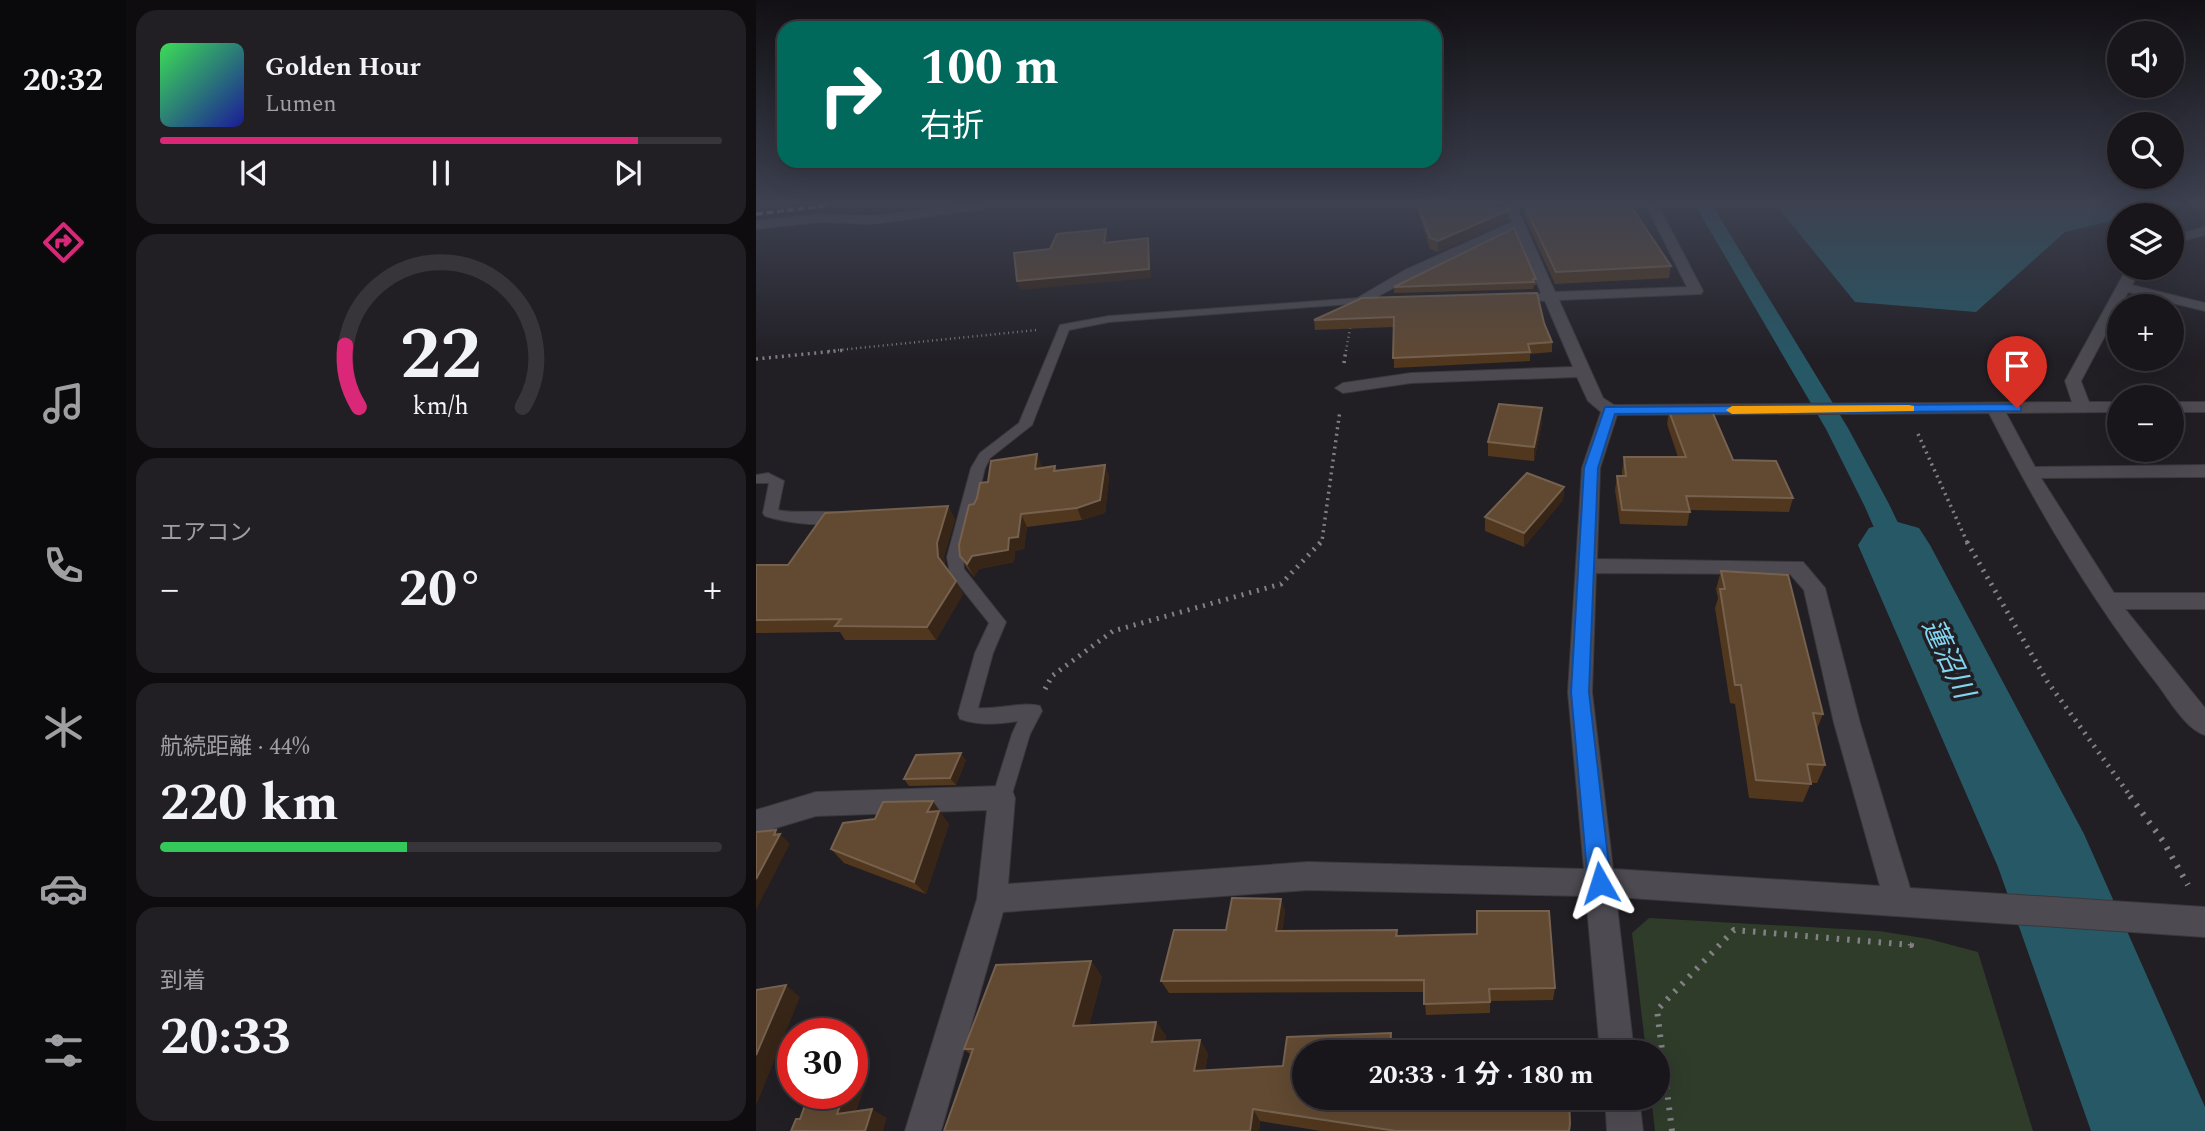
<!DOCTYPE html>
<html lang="ja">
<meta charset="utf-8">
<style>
:root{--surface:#19161b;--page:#221f24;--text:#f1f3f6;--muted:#9f9fa3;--line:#37353a;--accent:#db2777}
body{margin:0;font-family:Spectral,"Noto Sans JP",serif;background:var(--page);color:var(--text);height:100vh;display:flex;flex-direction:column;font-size:26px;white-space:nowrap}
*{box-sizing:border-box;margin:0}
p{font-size:23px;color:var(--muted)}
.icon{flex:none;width:38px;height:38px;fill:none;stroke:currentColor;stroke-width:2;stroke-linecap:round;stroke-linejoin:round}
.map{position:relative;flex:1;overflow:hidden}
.panel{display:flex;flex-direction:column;gap:10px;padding:10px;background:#0e0c0f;width:630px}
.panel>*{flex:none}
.top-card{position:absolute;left:21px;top:21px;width:665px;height:147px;border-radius:21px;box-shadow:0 7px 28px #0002,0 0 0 2px var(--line);background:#00695c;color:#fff;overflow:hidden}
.tools{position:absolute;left:1351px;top:21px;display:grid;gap:14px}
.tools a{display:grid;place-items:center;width:77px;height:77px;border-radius:50%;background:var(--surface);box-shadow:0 7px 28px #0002,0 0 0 2px var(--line);font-size:35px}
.speed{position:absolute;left:21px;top:1018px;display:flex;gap:14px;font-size:35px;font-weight:700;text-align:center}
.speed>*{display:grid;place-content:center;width:91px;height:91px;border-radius:50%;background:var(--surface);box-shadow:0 7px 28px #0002,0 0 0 2px var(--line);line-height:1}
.speed .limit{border:10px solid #d22;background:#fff;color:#111}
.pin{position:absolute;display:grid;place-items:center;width:60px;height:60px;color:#fff;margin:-72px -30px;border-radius:50% 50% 50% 0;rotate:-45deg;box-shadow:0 0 7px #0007}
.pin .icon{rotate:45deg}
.me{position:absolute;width:77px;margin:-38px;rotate:354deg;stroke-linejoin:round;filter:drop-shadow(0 0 5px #0008)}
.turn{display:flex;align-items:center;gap:24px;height:147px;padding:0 28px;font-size:32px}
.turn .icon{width:91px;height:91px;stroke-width:2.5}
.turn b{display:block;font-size:49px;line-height:60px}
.big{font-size:52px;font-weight:700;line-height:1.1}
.panel .tile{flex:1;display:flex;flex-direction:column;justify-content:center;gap:10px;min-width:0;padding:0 24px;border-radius:21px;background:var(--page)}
.panel .dial{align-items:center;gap:0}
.dial svg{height:182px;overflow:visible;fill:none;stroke:var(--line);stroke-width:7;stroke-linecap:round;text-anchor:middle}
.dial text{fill:var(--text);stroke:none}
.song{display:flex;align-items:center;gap:21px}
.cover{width:84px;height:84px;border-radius:10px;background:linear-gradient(135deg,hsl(130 70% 55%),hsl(240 70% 35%))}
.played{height:7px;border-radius:4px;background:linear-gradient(90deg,var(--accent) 85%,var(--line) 85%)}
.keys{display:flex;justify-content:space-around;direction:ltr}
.heat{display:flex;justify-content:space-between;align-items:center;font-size:38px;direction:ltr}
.charge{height:10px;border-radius:5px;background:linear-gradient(90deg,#34c759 44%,var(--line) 0)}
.trip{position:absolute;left:536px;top:1040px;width:378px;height:70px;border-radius:35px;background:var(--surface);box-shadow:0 7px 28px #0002,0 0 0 2px var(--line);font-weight:700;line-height:70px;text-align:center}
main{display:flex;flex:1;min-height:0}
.tabs{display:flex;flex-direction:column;width:126px;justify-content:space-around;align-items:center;background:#0a090b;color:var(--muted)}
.tabs .icon{width:49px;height:49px}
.tabs .current{color:var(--accent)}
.tabs b{font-size:32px;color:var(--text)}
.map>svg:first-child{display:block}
.green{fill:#2f3c2a}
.water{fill:#265866}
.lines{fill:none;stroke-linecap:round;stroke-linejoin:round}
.river{fill:#265866;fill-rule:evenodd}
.lane-casing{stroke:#3a383c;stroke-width:2}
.street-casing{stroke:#3a383c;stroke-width:2}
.path-far3{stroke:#828085;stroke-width:2.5;stroke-dasharray:1 3.5;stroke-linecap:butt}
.path-far2{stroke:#828085;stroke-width:3.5;stroke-dasharray:2 4.5;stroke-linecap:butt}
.path-far1{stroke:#828085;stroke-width:5;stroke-dasharray:2 6;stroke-linecap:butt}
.path{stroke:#828085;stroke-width:6;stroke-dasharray:2.5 8;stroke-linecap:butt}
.lane{fill:#4d4b51;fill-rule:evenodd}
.street{fill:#4d4b51;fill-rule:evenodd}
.rail{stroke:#bab7bc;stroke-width:3.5;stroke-dasharray:7 3.5;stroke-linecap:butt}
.wall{fill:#51371d}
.shaded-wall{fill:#372517}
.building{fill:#614932;stroke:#75614e;stroke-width:2}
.route{fill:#1a73e8;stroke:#114b97;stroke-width:2}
.slow{fill:#f59e0b}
.labels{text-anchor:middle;stroke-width:7;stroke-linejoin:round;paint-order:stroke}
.water-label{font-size:28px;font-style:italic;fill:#82d5ee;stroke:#211e24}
</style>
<main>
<nav class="tabs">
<b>20:32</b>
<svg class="icon current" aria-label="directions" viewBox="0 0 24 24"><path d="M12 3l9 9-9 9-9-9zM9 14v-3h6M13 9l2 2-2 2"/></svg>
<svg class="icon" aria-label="music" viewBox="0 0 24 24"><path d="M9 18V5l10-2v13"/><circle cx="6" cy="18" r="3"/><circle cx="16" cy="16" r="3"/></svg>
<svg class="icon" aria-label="phone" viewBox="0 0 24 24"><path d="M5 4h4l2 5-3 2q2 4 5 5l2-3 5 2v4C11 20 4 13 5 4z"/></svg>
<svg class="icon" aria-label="climate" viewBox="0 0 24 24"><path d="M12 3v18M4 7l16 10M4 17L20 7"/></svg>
<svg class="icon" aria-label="car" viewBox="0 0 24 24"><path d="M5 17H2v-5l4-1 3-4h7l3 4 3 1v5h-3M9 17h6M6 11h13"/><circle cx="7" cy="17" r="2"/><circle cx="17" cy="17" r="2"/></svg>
<svg class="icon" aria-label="filters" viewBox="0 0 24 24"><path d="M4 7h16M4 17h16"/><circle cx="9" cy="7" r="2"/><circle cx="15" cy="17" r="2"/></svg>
</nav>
<section class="panel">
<div class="tile">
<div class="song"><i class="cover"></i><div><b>Golden Hour</b><p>Lumen</p></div></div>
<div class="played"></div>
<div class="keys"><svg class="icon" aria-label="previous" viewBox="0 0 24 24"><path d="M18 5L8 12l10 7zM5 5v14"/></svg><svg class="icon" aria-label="pause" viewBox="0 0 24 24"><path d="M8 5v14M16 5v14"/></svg><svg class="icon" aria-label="next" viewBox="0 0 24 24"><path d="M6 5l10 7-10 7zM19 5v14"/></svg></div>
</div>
<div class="tile dial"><svg viewBox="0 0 100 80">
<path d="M14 69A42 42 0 1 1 86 69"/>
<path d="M14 69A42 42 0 0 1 8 42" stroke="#db2777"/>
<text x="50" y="56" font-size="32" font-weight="700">22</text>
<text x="50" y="72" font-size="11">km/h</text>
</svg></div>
<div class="tile"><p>エアコン</p>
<div class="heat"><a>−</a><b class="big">20°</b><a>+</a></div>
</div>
<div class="tile"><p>航続距離 · 44%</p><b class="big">220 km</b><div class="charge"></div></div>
<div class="tile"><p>到着</p><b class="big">20:33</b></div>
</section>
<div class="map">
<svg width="1449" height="1131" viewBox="0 0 1449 1131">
<rect width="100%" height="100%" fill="#211e24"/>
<path class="green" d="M 893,918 L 1123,931 L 1173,939 L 1222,952 L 1277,1131 L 899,1131 L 895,1097 L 901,1097 L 901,1052 L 890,1052 L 876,933 Z"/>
<path class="water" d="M 939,205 L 955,205 L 961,213 L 1092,428 L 1133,504 L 1197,638 L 1166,636 L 1108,505 L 1070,429 Z
M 1020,205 L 1429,205 L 1382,215 L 1363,215 L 1363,219 L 1309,232 L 1220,312 L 1099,302 Z"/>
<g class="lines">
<path class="river" d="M 1138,521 L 1163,528 L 1174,545 L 1328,834 L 1449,1107 L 1449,1131 L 1335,1131 L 1242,867 L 1102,545 L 1113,528 Z"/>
<g class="lane-casing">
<path id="lane" d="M 603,298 L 608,301 L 607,303 L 353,322 L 313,330 L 276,425 L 234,458 L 229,468 L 207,557 L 208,569 L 250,622 L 237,653 L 222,708 C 241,710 270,701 284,706 L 286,711 L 274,734 L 253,804 L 246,807 L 239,804 L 236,798 L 256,734 L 262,721 C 243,724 224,726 204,719 L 202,714 L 219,653 L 233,623 L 194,574 L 191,557 L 215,468 L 224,453 L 263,423 L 304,325 L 353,316 Z
M 12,473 L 28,481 L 22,510 C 39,515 84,507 93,517 C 79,531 27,522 9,516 L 7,513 L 13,483 L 0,483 L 0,475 Z"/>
</g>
<g class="street-casing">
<path id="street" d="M 204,205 L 235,205 L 229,209 L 116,224 L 62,222 L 0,229 L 0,221 L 62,214 L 116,216 Z
M 748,205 L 760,205 L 799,292 L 931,287 L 890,205 L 902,205 L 947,291 L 945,294 L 803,300 L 847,398 L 858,405 L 1316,402 L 1309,381 L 1371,268 L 1385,268 L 1376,285 L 1449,303 L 1449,311 L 1372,292 L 1325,381 L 1333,402 L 1363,402 L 1363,412 L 1250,413 L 1279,467 L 1449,465 L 1449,477 L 1285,478 L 1358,593 L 1449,593 L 1449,609 L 1369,609 L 1449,708 L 1449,735 C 1430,729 1414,701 1402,685 C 1335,600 1281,508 1233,413 L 861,415 L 844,468 L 841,559 L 1047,562 L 1069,588 L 1104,723 L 1154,888 L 1449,907 L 1449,937 L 860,897 L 878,1052 L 844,1052 L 830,896 L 552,890 L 247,912 L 185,1131 L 149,1131 L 221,899 L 231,810 L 60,816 L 0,834 L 0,810 L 60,792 L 246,786 L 256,790 L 259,798 L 252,884 L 552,862 L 828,869 L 812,692 L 826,468 L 845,412 L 832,401 L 821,377 L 655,383 L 587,393 L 579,388 L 587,383 L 655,373 L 817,367 L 789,301 L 778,300 L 776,297 L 785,293 L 759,230 L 659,276 L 608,304 L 598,304 L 596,301 L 649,270 L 756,222 ZM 840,573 L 1034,574 L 1048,590 L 1078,723 L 1124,886 L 857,869 L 836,692 Z
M 1449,227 L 1449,235 L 1416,244 L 1416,236 Z
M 1416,402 L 1449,402 L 1449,412 L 1416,412 Z
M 849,1097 L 883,1097 L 887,1131 L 851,1131 Z"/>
</g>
<path class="path-far3" d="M 73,351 L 281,330
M 590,351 L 595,323"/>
<path class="path-far2" d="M 0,359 L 90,350
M 588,363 L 590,350
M 1162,434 L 1212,544
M 563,544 L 566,541 L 584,410"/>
<path class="path-far1" d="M 1211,542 L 1291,681 L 1375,797
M 289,689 L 296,676 L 357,631 L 525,584 L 565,542"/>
<path class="path" d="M 1374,796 L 1407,841 L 1432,885
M 916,1131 L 901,1010 L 978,930 L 1155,945 L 1153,937"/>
<use href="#lane" class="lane"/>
<use href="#street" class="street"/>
<path class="rail" d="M 0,214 L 74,205"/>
</g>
<path class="wall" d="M 660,205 L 734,205 L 736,208 L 753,210 L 752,221 L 682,252 L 674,249 Z
M 768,205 L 915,266 L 913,278 L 799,284 L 768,216 Z
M 780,279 L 780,285 L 778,285 L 777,289 L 638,293 L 638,287 Z
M 606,298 L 788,323 L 796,342 L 796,352 L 774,354 L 774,361 L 638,368 L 637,327 L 559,330 L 558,320 Z
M 786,408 L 786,422 L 778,461 L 732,456 L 732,442 Z
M 913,411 L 977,460 L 1037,498 L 1033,512 L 934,510 L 931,526 L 864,524 L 859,490 L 861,476 L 866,476 L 866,471 L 868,457 L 922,457 L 911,424 Z
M 349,465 L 353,477 L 349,513 L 326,520 L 271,527 L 268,549 L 259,551 L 258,562 L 223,569 L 218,577 L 211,568 L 204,556 L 218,504 L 286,466 L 285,468 L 299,466 L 301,471 Z
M 808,487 L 807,500 L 768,547 L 729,531 L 729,517 Z
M 192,506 L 199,519 L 188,556 L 189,567 L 207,594 L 180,640 L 89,640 L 84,632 L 0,633 L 0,565 L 32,565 Z
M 965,571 L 1067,714 L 1061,729 L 1069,765 L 1061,783 L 1055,783 L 1047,802 L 993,798 L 979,704 L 974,703 L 959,608 L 962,598 L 960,589 Z
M 210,760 L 200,785 L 153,786 L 148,779 Z
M 187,814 L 186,816 L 193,824 L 170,894 L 88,863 L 75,849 Z
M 525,899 L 529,911 L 526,931 L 641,930 L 642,936 L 799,988 L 797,1000 L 734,1001 L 734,1013 L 670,1015 L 668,992 L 413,993 L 405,981 Z
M 335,961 L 346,977 L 333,1025 L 400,1022 L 410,1036 L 409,1041 L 444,1040 L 452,1054 L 449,1070 L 527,1066 L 531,1037 L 635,1033 L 637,1052 L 548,1052 L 548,1097 L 813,1097 L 814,1124 L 813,1131 L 565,1131 L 504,1121 L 503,1131 L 188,1131 L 215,1055 L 208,1049 L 240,965 Z"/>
<path class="shaded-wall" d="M 753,210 L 752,221 L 682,252 L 682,241 Z
M 350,229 L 353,237 L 350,251 L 348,243 Z
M 392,238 L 394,246 L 395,278 L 264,290 L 261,281 Z
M 786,408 L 786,422 L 778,461 L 778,447 Z
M 281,454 L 286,466 L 284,481 L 279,469 Z
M 349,465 L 353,477 L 349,513 L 326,520 L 321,508 Z
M 808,487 L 807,500 L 768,547 L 768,533 Z
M 192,506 L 199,519 L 188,556 L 189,570 L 182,557 L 181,543 Z
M 265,514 L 271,527 L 268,549 L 259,551 L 258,562 L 223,569 L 218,577 L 211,564 L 216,556 Z
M 200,581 L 207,594 L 180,640 L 171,627 Z
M 205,753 L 210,760 L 200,785 L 194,778 Z
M 177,801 L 193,824 L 170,894 L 158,882 L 171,812 Z
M 20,830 L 34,844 L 0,910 L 0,879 Z
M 525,899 L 529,911 L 524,943 L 520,931 Z
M 335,961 L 346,977 L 329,1040 L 317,1026 Z
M 30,985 L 44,997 L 0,1106 L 0,1055 Z
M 400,1022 L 410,1036 L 406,1056 L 396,1042 Z
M 635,1033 L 638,1047 L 637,1052 L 634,1052 Z
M 444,1040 L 452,1054 L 447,1084 L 438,1071 Z
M 98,1068 L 112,1078 L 96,1123 L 81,1114 L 88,1094 L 96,1094 L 96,1073 Z
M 116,1109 L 131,1118 L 127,1131 L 109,1131 Z
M 497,1109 L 504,1121 L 503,1131 L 494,1131 Z"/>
<path class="building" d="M 662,205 L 734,205 L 736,208 L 751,207 L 753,210 L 682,241 L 674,238 Z
M 768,205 L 874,205 L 915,266 L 800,272 Z
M 758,228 L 780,279 L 777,279 L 778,282 L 638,287 Z
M 350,229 L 348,243 L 392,238 L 393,269 L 261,281 L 258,253 L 294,249 L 301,234 Z
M 781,293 L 788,323 L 796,342 L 772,344 L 774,352 L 637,358 L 638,317 L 558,320 L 606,298 Z
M 743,404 L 786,408 L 778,447 L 732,442 Z
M 955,409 L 977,460 L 1020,461 L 1037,498 L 930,496 L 934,512 L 866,510 L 861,476 L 870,476 L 868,457 L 930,457 L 913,411 Z
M 281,454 L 279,469 L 299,466 L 298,471 L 349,465 L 344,500 L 321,508 L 265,514 L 262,537 L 253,538 L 252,550 L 216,556 L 211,564 L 204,556 L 203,545 L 213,505 L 218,504 L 221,498 L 224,483 L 232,482 L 235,461 Z
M 771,473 L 808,487 L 768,533 L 729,517 Z
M 192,506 L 181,543 L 182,557 L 200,581 L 171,627 L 79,626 L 85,619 L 0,620 L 0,565 L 32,565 L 69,513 Z
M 965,571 L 1032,575 L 1067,714 L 1057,713 L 1069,765 L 1051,764 L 1055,784 L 1000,780 L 985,685 L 979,685 L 964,589 L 969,589 Z
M 205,753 L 194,778 L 148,779 L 160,755 Z
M 177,801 L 171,812 L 183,811 L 158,882 L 75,849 L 87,823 L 119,819 L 127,802 Z
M 20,830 L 18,835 L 24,834 L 0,879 L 0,832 Z
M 476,898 L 525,899 L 520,931 L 641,930 L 640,936 L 721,934 L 721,911 L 793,911 L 799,988 L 733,989 L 734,1002 L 668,1004 L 668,980 L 405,981 L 418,930 L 470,930 Z
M 335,961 L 317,1026 L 400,1022 L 396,1042 L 444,1040 L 438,1071 L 527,1066 L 531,1037 L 635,1033 L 634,1052 L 548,1052 L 548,1097 L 813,1097 L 814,1124 L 813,1131 L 640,1131 L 497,1109 L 494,1131 L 188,1131 L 217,1049 L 208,1049 L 240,965 Z
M 30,985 L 0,1055 L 0,990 Z
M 53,1094 L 88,1094 L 81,1114 L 116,1109 L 109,1131 L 35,1131 L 40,1119 L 44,1119 Z"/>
<linearGradient id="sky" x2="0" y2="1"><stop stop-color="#121014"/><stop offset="0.56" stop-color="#3d4150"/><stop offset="1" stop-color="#3d4150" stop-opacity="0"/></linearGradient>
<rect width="1449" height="363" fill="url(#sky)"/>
<path class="route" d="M 1261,404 L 1265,406 L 1265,411 L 859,414 L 842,468 L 833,692 L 855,883 L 851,890 L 844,893 L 836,890 L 832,883 L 815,692 L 828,468 L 849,407 Z"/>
<path class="slow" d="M 1153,405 L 1158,406 L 1158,411 L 976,414 L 970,410 L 976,406 Z"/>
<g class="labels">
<g class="water-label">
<text transform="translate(1193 658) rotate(65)" y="10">蓮沼川</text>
</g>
</g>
</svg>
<div class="tools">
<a><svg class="icon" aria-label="sound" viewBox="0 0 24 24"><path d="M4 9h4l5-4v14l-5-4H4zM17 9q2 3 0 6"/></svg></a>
<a><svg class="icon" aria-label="search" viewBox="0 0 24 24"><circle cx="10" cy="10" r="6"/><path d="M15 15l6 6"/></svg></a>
<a><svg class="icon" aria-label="layers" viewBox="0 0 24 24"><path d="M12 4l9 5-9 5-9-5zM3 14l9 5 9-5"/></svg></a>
<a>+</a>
<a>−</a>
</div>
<div class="speed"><div class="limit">30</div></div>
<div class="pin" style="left:1261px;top:408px;background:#d93025"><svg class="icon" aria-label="arrive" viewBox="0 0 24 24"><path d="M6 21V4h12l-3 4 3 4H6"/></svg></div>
<svg class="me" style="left:844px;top:883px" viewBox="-20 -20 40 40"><path d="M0-17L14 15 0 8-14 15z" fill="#1a73e8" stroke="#fff" stroke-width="4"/></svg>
<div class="trip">20:33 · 1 分 · 180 m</div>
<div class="top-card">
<div class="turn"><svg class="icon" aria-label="right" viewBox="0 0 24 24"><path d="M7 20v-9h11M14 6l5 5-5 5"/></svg><div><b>100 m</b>右折</div></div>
</div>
</div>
</main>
